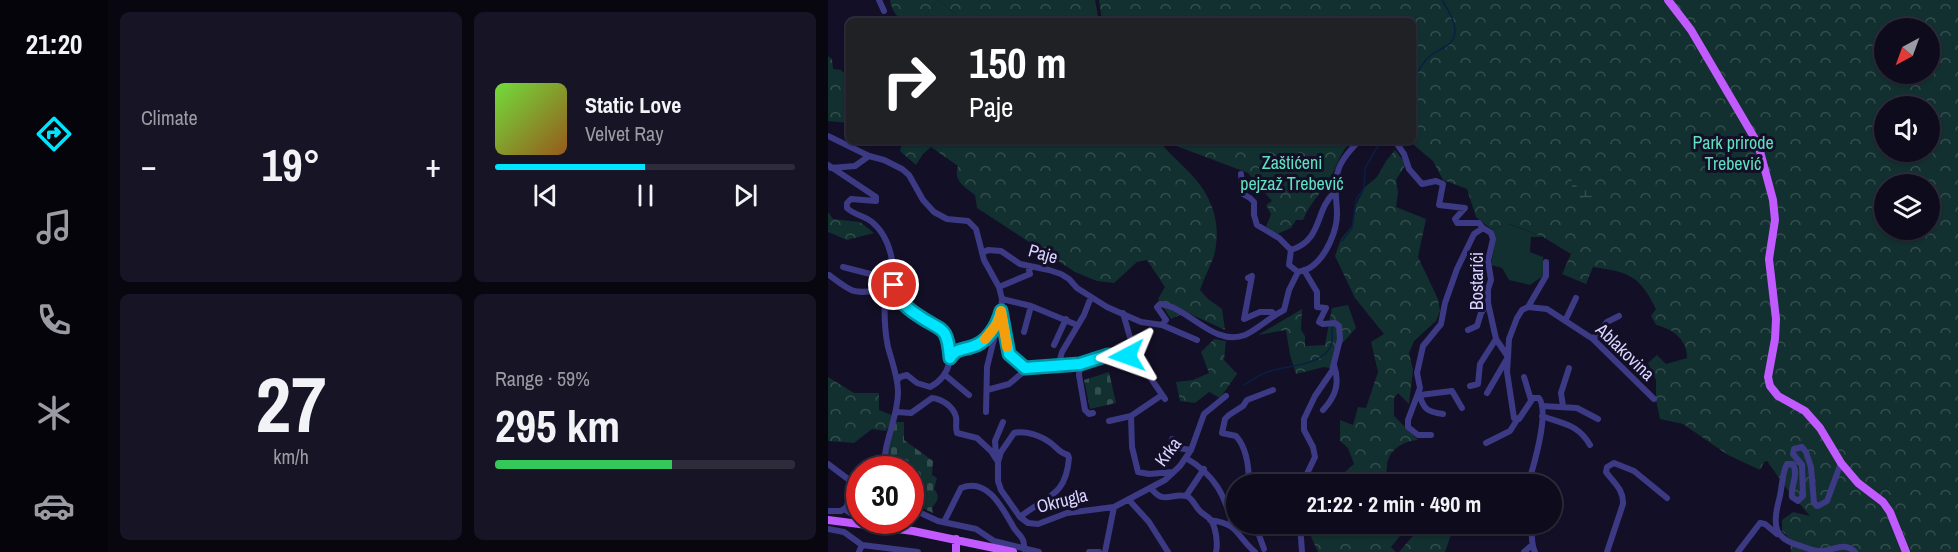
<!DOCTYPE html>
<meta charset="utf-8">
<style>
:root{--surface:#0e0b1c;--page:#171425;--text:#f1f3f6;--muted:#9b9ba3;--line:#2e2b3b;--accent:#00e5ff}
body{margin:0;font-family:"Archivo Narrow",sans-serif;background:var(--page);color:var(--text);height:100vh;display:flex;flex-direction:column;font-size:22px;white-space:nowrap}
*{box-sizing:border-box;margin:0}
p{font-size:20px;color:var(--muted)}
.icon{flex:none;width:33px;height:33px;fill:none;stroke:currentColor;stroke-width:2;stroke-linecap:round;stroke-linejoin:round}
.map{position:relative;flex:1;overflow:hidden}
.side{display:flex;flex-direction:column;gap:12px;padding:12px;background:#08060f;width:720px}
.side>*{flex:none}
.guide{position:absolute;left:18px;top:18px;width:570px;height:126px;border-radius:9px;box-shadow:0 2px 4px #0004,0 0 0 2px var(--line);background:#202124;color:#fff;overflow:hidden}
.needle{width:39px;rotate:221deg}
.controls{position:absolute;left:1046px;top:18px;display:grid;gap:12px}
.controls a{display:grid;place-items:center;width:66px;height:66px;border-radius:50%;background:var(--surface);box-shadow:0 2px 4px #0004,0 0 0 2px var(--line);font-size:30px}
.speed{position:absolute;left:18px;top:456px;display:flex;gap:12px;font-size:30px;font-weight:700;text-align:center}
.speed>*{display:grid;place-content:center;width:78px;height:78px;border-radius:50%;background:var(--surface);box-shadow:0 2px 4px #0004,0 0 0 2px var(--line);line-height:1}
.speed .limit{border:9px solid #d22;background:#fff;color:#111}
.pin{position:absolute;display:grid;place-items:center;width:51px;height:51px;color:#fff;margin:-26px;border:3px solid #fff;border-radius:50%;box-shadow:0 2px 6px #0007}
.me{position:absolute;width:66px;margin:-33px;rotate:266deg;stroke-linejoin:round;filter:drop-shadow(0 0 4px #0008)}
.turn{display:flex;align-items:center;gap:21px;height:126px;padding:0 24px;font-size:27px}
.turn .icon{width:78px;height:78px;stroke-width:2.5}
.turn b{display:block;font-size:42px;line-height:51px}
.big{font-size:45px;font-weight:700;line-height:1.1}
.side .tile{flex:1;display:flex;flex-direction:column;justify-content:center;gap:9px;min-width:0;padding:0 21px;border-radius:9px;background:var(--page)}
.side .dial{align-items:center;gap:0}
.dial b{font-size:78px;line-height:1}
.song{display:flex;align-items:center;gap:18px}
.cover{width:72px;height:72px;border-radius:9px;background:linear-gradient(135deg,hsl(100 70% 55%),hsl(30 70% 35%))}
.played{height:6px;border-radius:3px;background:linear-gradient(90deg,var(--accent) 50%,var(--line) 50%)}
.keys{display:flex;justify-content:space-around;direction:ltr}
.heat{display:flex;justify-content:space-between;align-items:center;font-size:33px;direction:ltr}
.charge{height:9px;border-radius:4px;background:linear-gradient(90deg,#34c759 59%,var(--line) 0)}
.side .tiles{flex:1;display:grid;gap:12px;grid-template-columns:repeat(2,1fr)}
.trip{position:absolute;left:398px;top:474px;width:336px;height:60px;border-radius:30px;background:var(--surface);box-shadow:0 2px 4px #0004,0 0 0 2px var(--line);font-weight:700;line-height:60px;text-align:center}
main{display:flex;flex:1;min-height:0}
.menu{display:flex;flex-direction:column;width:108px;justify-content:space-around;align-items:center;background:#06040b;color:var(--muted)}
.menu .icon{width:42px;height:42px}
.menu .on{color:var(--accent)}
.menu b{font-size:27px;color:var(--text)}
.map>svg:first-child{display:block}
.green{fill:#12302f}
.forest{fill:url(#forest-crowns);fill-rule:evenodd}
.wetland{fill:url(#wetland-marsh)}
.cemetery{fill:url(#cemetery-stones)}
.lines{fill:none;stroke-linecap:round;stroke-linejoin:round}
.stream{stroke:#0a1f44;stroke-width:1.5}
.minor{stroke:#3d3a85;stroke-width:6}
.major{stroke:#c25bff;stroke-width:8}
.route-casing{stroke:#0095a6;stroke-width:15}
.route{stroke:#00e5ff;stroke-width:10}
.slow{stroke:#f59e0b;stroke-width:10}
.labels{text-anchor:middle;stroke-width:6;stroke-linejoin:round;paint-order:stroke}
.park-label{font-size:18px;fill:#5fe0c0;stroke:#130f26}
.street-label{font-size:18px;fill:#d9d4ff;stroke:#130f26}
</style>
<main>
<nav class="menu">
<b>21:20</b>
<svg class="icon on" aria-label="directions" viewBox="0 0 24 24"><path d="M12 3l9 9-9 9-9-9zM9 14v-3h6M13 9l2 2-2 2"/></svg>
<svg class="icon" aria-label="music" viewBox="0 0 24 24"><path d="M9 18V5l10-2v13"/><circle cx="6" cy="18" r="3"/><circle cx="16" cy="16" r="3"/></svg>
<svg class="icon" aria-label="phone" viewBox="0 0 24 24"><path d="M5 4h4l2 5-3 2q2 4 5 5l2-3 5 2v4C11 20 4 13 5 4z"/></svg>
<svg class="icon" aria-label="climate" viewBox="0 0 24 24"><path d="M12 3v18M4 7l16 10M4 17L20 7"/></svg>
<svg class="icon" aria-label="car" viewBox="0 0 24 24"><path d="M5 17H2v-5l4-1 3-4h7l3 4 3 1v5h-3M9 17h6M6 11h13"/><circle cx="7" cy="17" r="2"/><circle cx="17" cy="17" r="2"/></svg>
</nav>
<section class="side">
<div class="tiles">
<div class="tile"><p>Climate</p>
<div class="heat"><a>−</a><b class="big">19°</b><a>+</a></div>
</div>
<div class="tile">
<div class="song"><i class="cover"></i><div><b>Static Love</b><p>Velvet Ray</p></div></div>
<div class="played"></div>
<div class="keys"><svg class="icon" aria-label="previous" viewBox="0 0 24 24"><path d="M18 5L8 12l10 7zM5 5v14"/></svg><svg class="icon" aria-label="pause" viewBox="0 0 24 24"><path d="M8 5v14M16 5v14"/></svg><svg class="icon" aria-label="next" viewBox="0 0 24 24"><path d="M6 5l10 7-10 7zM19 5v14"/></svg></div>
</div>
<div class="tile dial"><b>27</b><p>km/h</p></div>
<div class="tile"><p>Range · 59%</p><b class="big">295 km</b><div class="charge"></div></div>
</div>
</section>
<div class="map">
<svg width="1130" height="552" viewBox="0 0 1130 552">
<defs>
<pattern id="forest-crowns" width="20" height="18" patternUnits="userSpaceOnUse" patternTransform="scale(1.5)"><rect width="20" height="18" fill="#12302f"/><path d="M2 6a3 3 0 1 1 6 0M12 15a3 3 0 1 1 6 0" fill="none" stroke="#344d4e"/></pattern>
<pattern id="wetland-marsh" width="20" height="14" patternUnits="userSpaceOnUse" patternTransform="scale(1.5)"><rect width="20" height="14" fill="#12302f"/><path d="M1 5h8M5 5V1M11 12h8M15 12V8" fill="none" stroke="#344d4e"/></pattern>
<pattern id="cemetery-stones" width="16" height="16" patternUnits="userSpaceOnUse" patternTransform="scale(1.5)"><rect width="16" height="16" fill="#12302f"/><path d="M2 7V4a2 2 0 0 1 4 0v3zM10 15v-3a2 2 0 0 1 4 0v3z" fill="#344d4e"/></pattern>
</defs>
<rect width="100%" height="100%" fill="#130f26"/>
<path class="green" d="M 110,0 L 111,0 L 135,21 L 93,21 Z
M 681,224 L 715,237 L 703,237 L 702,252 L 715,257 L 715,276 L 702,285 L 681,280 L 674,268 L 663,265 L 667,242 L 663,229 Z"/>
<path class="forest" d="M 62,0 L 110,0 L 93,21 C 75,21 66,20 62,0 Z
M 111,0 L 267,0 L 271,21 L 135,21 Z
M 271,0 L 1130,0 L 1130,552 L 963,552 L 962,539 L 954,531 L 954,520 L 965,512 L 982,516 L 959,489 L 939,461 L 936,462 L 932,470 L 900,455 L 855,424 L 832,419 L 828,400 L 828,380 L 820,363 L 829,355 L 838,364 L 859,358 C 859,339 845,329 828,325 L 823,316 L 828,309 C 812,276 801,272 765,267 L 758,284 L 734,274 L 743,254 L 715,237 L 682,224 L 663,229 L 648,217 L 639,189 L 615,180 L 605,161 L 581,141 L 585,141 L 585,21 L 274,21 ZM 1056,28 L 1101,28 L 1101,74 L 1056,74 ZM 1056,106 L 1101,106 L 1101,152 L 1056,152 ZM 1056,184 L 1101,184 L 1101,230 L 1056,230 Z
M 0,56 L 4,59 L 5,69 L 13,70 L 21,78 L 21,123 L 0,121 Z
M 75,141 L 331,141 C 339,151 348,159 357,168 C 382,192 395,220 386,256 C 382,267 376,278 372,290 L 380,299 L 394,309 L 397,330 L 358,312 L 343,319 L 330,299 L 337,287 L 319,260 L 309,262 L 286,283 L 269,281 L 247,272 L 149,208 L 147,195 C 136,186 125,181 130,166 L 103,147 L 95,154 L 88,165 L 72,151 Z
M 335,141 L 524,141 C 511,152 510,167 500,181 C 491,196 482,203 475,220 L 468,220 L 463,228 L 449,234 L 438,227 L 443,214 L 438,205 L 444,201 L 420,173 Z
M 567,150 L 578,164 L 568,180 L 570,192 L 568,207 L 598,219 L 590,257 L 610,299 L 612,311 L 608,321 L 586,341 L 581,353 L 585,370 L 581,404 L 570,393 L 566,398 L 566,416 L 590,440 C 575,441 560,450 559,466 C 558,474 559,478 554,484 L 545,484 L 542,482 L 539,484 L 509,484 L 517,472 L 526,464 L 520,448 L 512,441 L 512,420 L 525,425 L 530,407 L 538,408 L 550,372 L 543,342 L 556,334 L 527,298 L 507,256 L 513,239 L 525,225 L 528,205 L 537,187 L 549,177 L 558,161 Z
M 0,212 L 5,219 L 32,222 L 46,233 L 19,240 L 0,232 Z
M 520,305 L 528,328 L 509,349 L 507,369 L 496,367 L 468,374 L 462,355 L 458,330 L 430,335 L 474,309 L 473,330 L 477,336 L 477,346 L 497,345 L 504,308 Z
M 386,339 L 398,341 L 396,360 L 409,374 L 392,398 L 381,392 L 367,403 L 352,401 L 348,382 L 365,380 L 381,373 L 373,352 Z
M 0,377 L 26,393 L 51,393 L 51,410 L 66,416 L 58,431 L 44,429 L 26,443 L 0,441 Z
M 481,524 L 527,524 L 535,529 L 541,524 L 550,529 L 554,526 L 561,528 L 564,524 L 570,524 L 572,536 L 563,547 L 568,552 L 490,552 L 481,532 Z
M 605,524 L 630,524 L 625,529 L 617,552 L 571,552 L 591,529 Z"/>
<path class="wetland" d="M 745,170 L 771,194 L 764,203 L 746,193 L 743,181 Z"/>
<path class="cemetery" d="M 281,372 L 288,403 L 262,409 L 256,380 Z
M 67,422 L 76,422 L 76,440 L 105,461 L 104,475 L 109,478 L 106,489 C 113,497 109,501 104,508 L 105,513 L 83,503 L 82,470 L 58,470 L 58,454 Z"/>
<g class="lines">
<path class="stream" d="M 585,82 C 589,72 594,63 603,55 C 608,51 614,49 619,46 C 636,33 622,13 614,0
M 514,241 L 524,228 L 528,200 L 536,188 L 537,168 L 553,141
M 416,385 C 425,380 432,374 442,371 C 460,365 492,367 503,346 C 505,341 504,332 504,327"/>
<path class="minor" d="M 51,0 L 56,11
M 0,136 L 41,156 L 56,160 L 74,169 L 81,175 L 95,200 L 106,212 L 119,219 L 140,221 L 148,229 L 156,260 L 171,287 L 174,299 L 173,311 L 159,367 L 158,412
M 567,141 L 576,154 L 581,169 L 594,184 L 608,181 L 615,184 L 611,205 L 637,208 L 627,219 L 629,223 L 651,223 L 655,228 L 663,233 L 665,239 L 660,261 L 663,280 L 660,289 L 660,303 L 668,339 L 680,357 L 679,372 L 686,418 L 691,419 L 705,398 L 711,398 C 722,412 705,468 700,484
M 0,165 L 48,197 L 48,201 L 23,199 L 19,203 L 19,208 C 26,215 37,216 44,222 C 65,239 67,270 66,294
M 3,168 L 27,166 L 41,156
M 413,174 L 415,194 L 422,198 L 426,202 L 426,215 L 429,225 L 451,238 L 463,250 L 461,265 L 470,272
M 463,250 C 496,239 486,210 507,192
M 154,253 L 160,250 L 173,251 L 192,264 L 221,270 L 233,274 L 241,279 L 249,288 L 279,307 L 313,322 L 334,325 L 369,340
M 15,267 L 58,278
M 1,275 C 27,295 25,293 57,290
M 420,278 L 424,276 L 416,319 L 432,312 L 444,312 L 446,315
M 171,287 L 202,274 L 200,266
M 64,291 C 70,302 85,313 95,319 C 102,323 110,325 115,331 C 130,349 122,377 102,387 L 89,383 L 79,375 L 72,377 L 69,381
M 174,299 L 203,306 L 249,325
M 700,307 L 718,276 L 718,262
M 173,312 L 181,354 L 197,368 L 252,364 L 280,355 L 299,356 L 311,360
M 295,313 L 307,355 L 337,399
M 737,321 L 748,298
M 334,325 L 338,320 L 329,307 L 332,304 C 361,307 385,347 417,335 C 430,329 442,317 456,310 L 461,290 L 470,272 C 474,271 479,270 483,267 C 498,257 509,231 509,214 C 509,200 505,185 510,171 C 513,160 523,149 531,141
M 640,330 L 649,326 L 653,313 L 660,303
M 196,332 L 203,306
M 765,339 L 779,322 L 791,316
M 226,345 L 238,319
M 123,357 L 129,350 L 151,344 L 169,325
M 252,364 L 251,375 L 257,410 L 261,414 L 265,413
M 230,366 L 234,352 L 256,315 L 263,297
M 117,375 L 141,395
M 696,377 L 703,400
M 642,386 L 650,384 L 652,364 L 668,339
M 159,390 L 181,384 L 199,369
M 659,393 L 680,357 L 681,339 L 689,318 L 694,310 L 700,307 L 719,309 L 765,339 L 826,399
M 592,395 L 624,391 L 634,408
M 590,396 L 592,395 C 595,410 601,412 615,414
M 714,406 L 749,408 L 770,419
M 735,406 L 733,393 L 741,368
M 495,410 C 508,396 512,383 506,365
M 69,412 L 83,413 L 104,398 C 114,399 125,406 128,417 C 129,423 127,427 129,433 L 149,438 L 163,451 L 170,462
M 303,416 L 304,447 L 310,472 L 321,474 L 345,472
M 714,416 C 735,424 750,424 762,445
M 281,421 L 303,416 L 334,395
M 603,435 L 590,435 L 580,427 L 580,420 L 592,388 L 589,373 L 595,346 L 613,324 L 617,303 L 629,269 L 646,234 L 655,228
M 344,439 L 343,447 L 363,450
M 658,443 L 682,431 L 689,420
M 168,455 L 167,441 L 175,422
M 358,458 C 387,475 397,495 405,527 L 412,524
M 1013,463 L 999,501 L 990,506 L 986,503 L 983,467 L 978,452 L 974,447 L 966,449 L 965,454 L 974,465 L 975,496 L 970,501 L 964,497 C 962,486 971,476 965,464 L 959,464 C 954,472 954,490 951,500 C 944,526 946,539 973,546 C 979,548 985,551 991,551 C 1004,552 1016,540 1027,552
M 0,464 L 20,479 L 32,491
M 56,470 C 55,442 70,419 70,392 C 70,377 64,362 60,347 C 55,324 56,301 58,278
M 421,484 C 421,469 419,448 408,436 L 394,433 L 397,419 L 401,415 L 415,406 L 419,400 L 445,390
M 474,484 L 487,457 L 485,447 L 476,430 L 476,419 L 487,396 L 504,371 L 512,339 L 511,326 L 507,323 L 495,324 L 491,322 L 498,308 L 489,307 L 489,292 L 476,270
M 621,484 L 644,482 L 658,484
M 693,484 L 702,476
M 323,488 C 335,505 343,493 358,496 C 364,497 367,506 371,510 C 374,514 379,516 382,519 C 388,526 390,544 388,552
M 358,496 L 376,469
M 301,500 L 321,522 L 340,552
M 19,505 L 19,511 L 32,519
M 82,508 L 110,521 L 148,529 L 166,541 L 211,552
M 0,511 L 13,511 L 32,498
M 192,517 C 218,496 238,497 241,458 L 240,455 C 232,453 230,449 224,444 C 214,436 198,430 186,433 L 173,452 L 170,462 L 170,481 L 173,490 L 192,517 L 200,523 L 210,524 L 239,513 L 286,507 L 337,480 L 352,466 L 363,450 L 376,414 L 398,396
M 382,520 C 412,524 407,535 427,552
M 116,522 L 133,488 C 160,477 175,509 186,528 C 191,536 197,537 196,549
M 427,524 L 436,549
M 472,524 L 474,552
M 701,524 C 706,533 702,543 707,552
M 0,529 L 16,532 L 34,545
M 31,552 L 34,545 L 90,552
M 261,552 L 271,552
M 277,552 L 286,507
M 696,552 L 704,545
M 779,552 L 795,504 C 796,490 786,483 778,472 L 779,467 L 786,463 L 806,471 L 839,498
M 910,552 L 932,523 L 937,524 L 949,534"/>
<path class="major" d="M 840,0 L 863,30 L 930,144 L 945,200 L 947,220 L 941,259 L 948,319 L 947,339 L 940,377 L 942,386 L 950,396 L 977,411 L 992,428 L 1013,463 L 1030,483 L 1055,502 L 1062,512 L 1078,552
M 0,520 L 85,531 L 185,552
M 128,552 L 128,539"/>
</g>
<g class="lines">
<g class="route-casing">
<path id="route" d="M 66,285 L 66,294 C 73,302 81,310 91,316 C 114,332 119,324 122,358 C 128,349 133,350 143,347 C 159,343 169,326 173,311 L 181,354 L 197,368 L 252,364 L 280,355 L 299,356"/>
</g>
<use href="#route" class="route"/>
<path class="slow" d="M 157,339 L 170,323 L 173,311 L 179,347"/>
</g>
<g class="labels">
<g class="park-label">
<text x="905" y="149">Park prirode<tspan x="905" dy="21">Trebević</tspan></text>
<text x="464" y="169">Zaštićeni<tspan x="464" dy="21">pejzaž Trebević</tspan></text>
</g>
<g class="street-label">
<text transform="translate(215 254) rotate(16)" y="6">Paje</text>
<text transform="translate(649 281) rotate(-90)" y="6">Bostarići</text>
<text transform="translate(797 352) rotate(44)" y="6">Ablakovina</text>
<text transform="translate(340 452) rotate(-53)" y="6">Krka</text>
<text transform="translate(234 501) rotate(-14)" y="6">Okrugla</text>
</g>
</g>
</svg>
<div class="controls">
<a><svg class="needle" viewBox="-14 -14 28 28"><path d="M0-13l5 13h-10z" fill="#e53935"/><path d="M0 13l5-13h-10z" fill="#9b9ba3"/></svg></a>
<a><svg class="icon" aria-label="sound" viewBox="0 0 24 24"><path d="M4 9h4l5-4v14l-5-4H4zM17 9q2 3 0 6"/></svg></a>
<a><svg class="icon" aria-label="layers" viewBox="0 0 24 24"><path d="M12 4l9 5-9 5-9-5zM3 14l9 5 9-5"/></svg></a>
</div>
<div class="speed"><div class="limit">30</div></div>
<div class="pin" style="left:66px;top:285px;background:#d93025"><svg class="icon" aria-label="arrive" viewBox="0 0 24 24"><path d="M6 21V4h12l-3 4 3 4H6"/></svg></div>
<svg class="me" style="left:299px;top:356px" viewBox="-20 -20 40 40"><path d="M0-17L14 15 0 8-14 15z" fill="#00e5ff" stroke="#fff" stroke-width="4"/></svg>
<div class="trip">21:22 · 2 min · 490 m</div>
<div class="guide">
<div class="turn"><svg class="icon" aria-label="right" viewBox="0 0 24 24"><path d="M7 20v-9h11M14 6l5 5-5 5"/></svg><div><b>150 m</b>Paje</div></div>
</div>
</div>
</main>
